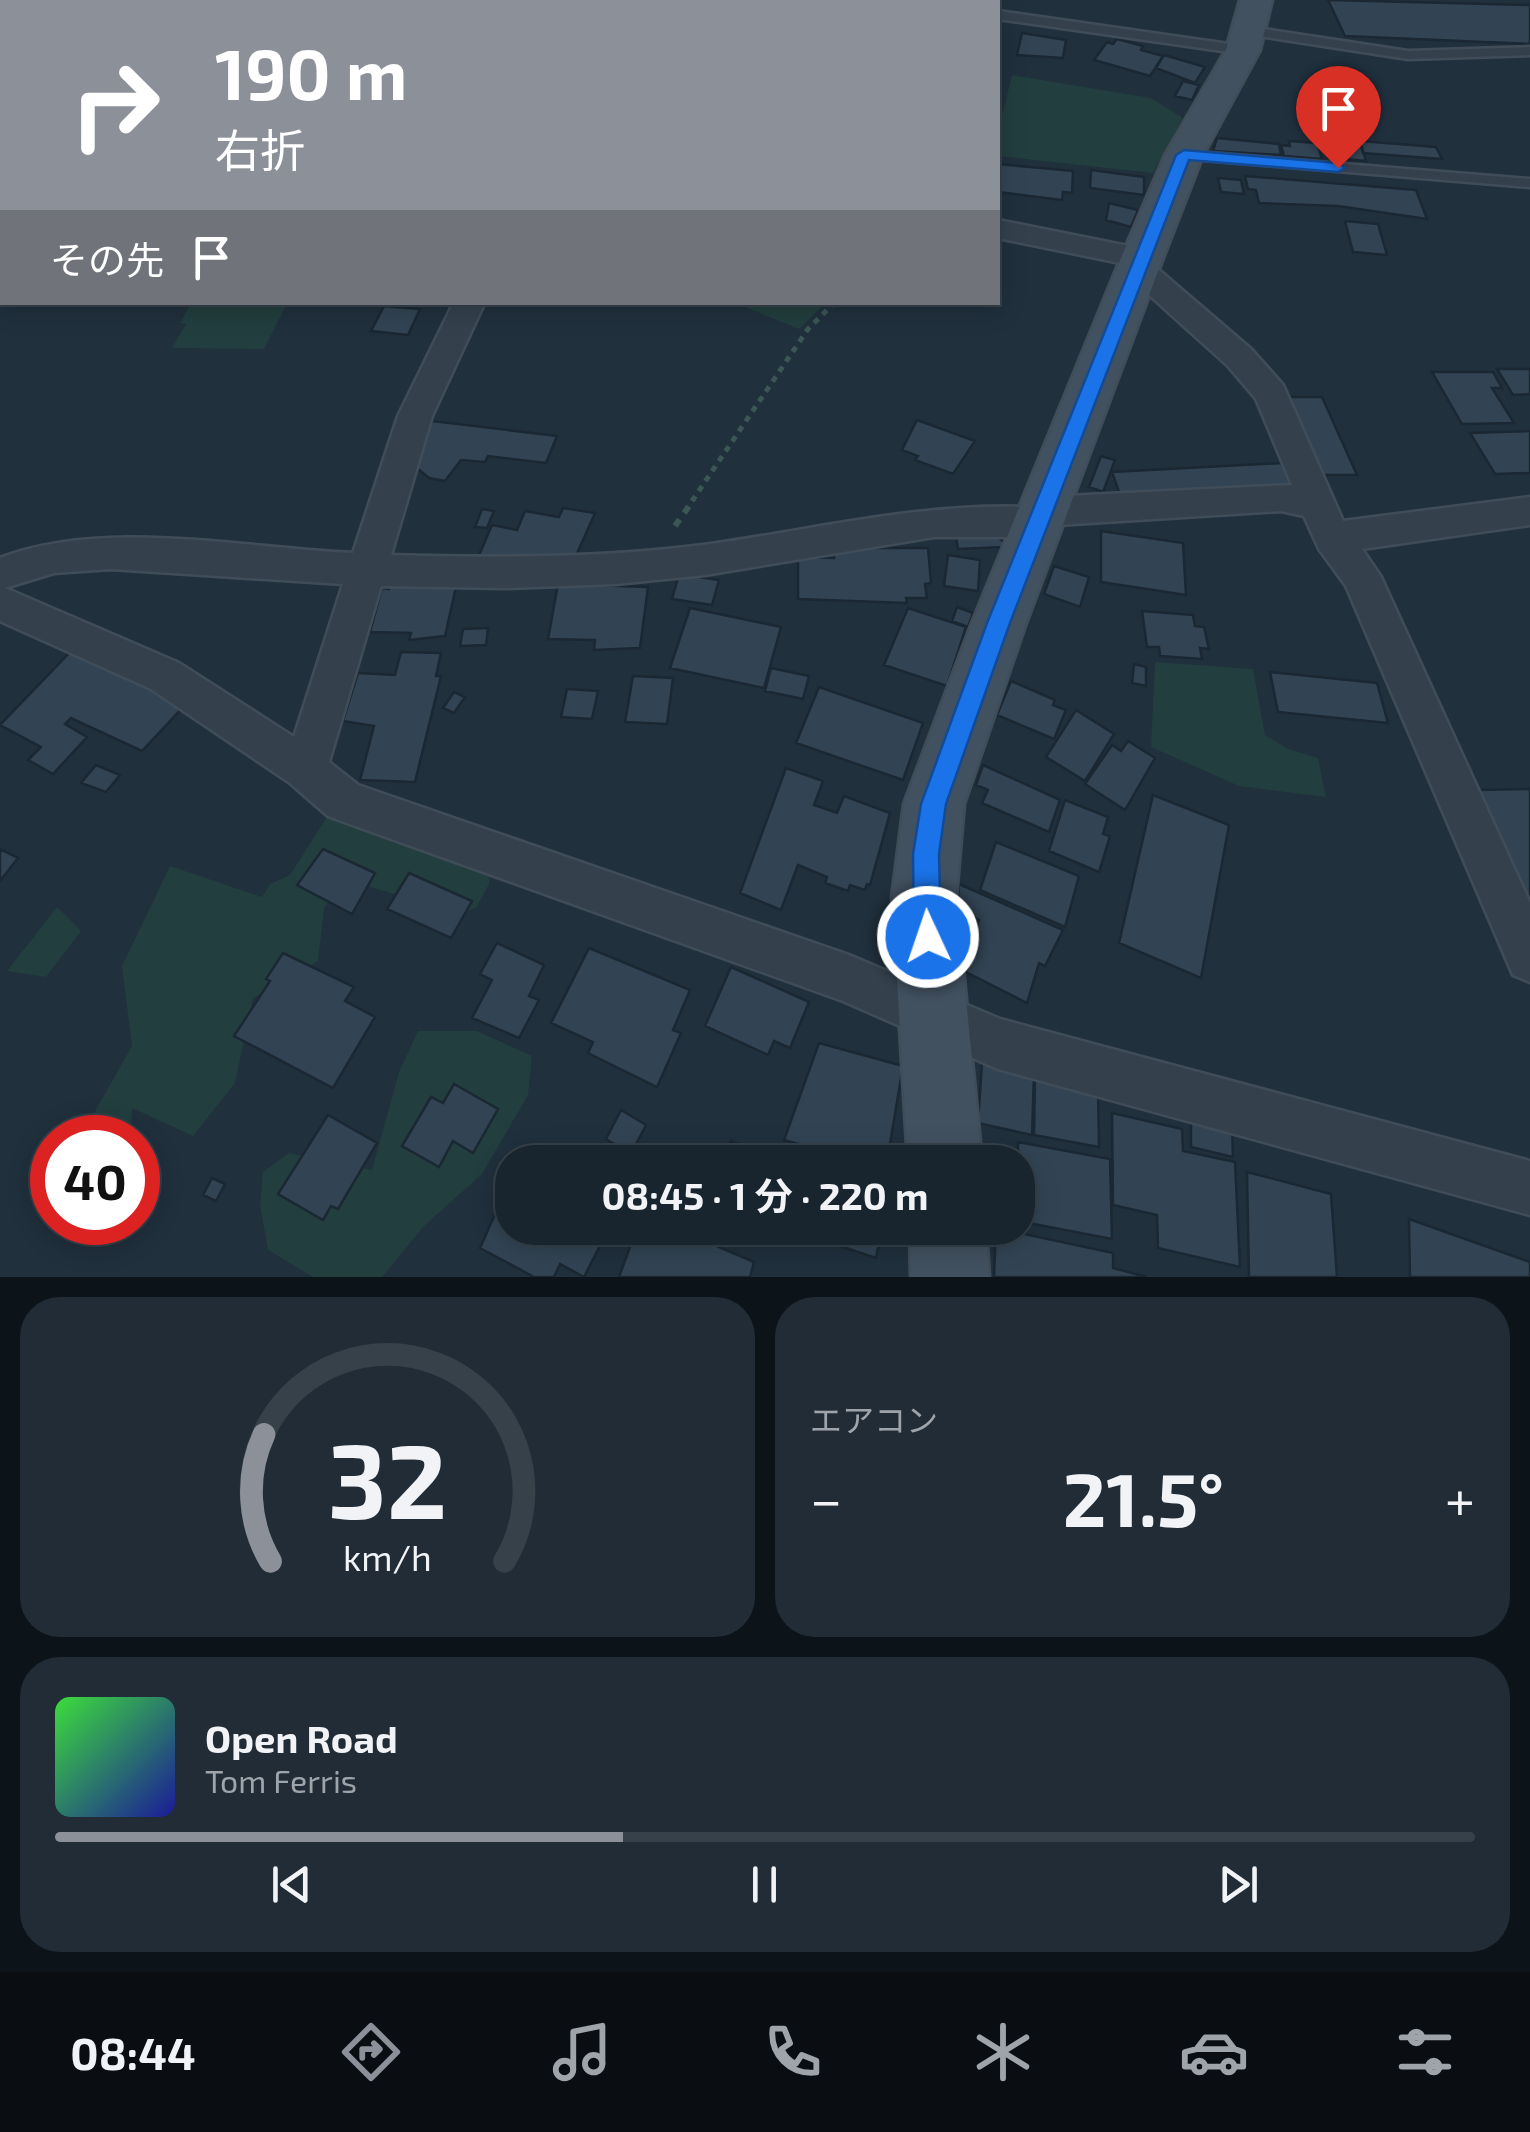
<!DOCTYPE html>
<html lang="ja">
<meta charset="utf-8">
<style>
:root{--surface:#18242e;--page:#212c36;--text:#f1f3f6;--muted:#9fa4aa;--line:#36414a;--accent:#8c9099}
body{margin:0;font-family:"Exo 2","Noto Sans JP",sans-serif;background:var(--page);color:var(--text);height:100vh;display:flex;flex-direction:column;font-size:38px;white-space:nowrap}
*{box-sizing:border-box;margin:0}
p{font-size:32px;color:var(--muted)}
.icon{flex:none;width:55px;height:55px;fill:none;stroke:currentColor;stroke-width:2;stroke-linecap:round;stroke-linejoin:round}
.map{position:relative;height:1277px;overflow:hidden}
.side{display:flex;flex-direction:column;gap:20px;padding:20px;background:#0d1419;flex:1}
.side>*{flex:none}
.hud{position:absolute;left:0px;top:0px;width:1000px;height:305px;box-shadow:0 5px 25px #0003,0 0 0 2px var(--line);background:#8c9099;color:#fff;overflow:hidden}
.speed{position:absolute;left:30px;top:1115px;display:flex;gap:20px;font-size:50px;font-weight:700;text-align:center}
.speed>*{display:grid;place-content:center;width:130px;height:130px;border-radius:50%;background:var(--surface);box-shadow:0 5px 25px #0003,0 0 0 2px var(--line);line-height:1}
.speed .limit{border:15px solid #d22;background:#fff;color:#111}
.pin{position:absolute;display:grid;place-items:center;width:85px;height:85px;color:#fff;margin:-102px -42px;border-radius:50% 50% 50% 0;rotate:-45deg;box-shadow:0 0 10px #0007}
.pin .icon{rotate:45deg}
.me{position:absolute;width:110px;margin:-55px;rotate:357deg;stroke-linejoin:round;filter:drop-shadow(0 0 8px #0008)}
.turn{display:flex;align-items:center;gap:35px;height:210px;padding:0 50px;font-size:45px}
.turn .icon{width:130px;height:130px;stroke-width:2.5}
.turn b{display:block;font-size:70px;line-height:85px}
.then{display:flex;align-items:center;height:95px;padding:0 50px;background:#0003;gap:20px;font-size:38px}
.big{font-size:75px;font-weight:700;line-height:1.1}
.side .card{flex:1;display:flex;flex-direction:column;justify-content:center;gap:15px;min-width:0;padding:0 35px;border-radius:40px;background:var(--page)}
.side .dial{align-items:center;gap:0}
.dial svg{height:260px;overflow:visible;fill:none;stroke:var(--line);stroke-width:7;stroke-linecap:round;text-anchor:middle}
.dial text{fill:var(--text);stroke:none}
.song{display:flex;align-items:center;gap:30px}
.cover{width:120px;height:120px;border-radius:15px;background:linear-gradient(135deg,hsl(120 70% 55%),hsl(240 70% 35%))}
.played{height:10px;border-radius:5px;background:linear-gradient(90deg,var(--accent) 40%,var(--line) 40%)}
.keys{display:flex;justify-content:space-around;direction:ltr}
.heat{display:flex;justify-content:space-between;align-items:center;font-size:55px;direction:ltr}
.side .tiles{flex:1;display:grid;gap:20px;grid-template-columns:1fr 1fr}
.card:last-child{grid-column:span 2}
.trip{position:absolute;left:495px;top:1145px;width:540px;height:100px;border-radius:40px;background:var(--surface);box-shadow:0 5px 25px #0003,0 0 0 2px var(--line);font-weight:700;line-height:100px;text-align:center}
.tab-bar{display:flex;height:160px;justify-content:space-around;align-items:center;background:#0a0e12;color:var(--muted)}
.tab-bar .icon{width:70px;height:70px}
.tab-bar .on{color:var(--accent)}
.tab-bar b{font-size:45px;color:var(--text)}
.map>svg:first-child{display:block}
.green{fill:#223e3e}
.building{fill:#324454;stroke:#1b2833;stroke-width:2.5}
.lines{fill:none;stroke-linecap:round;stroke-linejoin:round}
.lane-casing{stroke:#404d59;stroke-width:5}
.street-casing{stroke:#404d59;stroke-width:5}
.secondary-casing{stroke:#404d59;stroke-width:5}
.path-far1{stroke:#3b5655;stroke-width:5;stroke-dasharray:6 6;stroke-linecap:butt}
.path{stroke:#3b5655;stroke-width:6;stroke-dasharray:8 8;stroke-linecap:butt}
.lane{fill:#34414d;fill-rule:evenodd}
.street{fill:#34414d;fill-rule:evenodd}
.secondary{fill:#425160;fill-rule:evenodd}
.route{fill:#1a73e8;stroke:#114b97;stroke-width:2.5}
</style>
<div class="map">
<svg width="1530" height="1277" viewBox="0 0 1530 1277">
<rect width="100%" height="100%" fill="#20303d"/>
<path class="green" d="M 1012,75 L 1151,98 L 1183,118 L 1153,173 L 998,156 L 998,132 Z
M 191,303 L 191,302 L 287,303 L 264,349 L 172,348 L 186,324 L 180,323 Z
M 735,303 L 825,303 L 799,329 Z
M 1155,662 L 1253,669 L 1265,735 L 1288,749 L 1318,758 L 1326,797 L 1239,786 L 1151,747 Z
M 334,806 L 490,869 L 489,884 L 476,908 L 457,913 L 344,879 L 324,908 L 318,961 L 253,998 L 235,1083 L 193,1136 L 132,1108 L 131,1130 L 126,1137 L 80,1138 L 132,1046 L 122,966 L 170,866 L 262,897 L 270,884 L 290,875 Z
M 57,907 L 81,931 L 46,977 L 7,971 Z
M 418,1031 L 477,1031 L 532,1056 L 528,1095 L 482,1174 L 424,1226 L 382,1277 L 313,1277 L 268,1250 L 260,1206 L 263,1172 L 289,1153 L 372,1170 L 399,1072 Z"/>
<path class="building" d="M 1328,0 L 1530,5 L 1530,44 L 1345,36 Z
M 1022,33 L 1066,40 L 1063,58 L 1017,55 Z
M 1117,39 L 1143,46 L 1141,50 L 1163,56 L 1150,76 L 1094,60 L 1107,42 L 1113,44 Z
M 1164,55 L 1205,67 L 1195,83 L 1156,68 Z
M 1183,81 L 1199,85 L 1192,100 L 1175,96 Z
M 1217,138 L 1279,144 L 1281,155 L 1213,151 Z
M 1340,140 L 1360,141 L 1366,161 L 1346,159 Z
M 1289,141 L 1317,143 L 1322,159 L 1284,156 L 1281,145 L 1290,146 Z
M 1360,141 L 1436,147 L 1442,159 L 1363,153 Z
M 998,164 L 1073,171 L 1072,193 L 1063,192 L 1062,200 L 998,192 Z
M 1091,170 L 1144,177 L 1144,195 L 1090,188 Z
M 1245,176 L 1416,190 L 1427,219 L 1338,206 L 1259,203 L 1256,190 L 1248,189 Z
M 1218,178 L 1241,180 L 1244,194 L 1221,192 Z
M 1109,203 L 1138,210 L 1131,227 L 1106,220 Z
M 1345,221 L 1378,224 L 1387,255 L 1353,252 Z
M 384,306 L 420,309 L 408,335 L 371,331 Z
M 1497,369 L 1530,369 L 1530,394 L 1513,395 Z
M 1432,372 L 1493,372 L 1502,388 L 1492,388 L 1514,423 L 1462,424 Z
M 1287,397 L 1322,397 L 1357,475 L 1321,475 Z
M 917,420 L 975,441 L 953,474 L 915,460 L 918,456 L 902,450 Z
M 432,421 L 557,436 L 546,463 L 488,456 L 485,462 L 461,460 L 445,481 L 429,478 L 412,464 Z
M 1530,431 L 1530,473 L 1495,474 L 1470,433 Z
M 1101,456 L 1115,460 L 1103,492 L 1089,487 Z
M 1283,463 L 1293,486 L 1120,495 L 1112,472 Z
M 563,508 L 595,513 L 575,558 L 477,560 L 492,525 L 517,530 L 525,511 L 559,517 Z
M 482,509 L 494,511 L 487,528 L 475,527 Z
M 990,530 L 1006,544 L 1003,547 L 958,549 L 955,531 Z
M 1101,531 L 1183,543 L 1186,595 L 1101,582 Z
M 834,548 L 928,548 L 931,583 L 925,584 L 927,598 L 906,598 L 907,603 L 798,599 L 798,557 L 834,558 Z
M 948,555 L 980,560 L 978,591 L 944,586 Z
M 1054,566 L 1089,577 L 1080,607 L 1044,594 Z
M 679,574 L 719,580 L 712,605 L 672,599 Z
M 391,582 L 456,587 L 445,636 L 409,640 L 411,633 L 370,632 L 382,588 L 389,589 Z
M 558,584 L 648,587 L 640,648 L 594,650 L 595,640 L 548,639 Z
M 957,607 L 973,613 L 968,627 L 952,621 Z
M 690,608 L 781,627 L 764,688 L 670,668 Z
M 908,608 L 966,627 L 947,686 L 884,665 Z
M 1142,611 L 1193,615 L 1195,626 L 1204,627 L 1209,649 L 1200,648 L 1202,659 L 1160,656 L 1159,647 L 1147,647 Z
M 488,628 L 486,645 L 460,646 L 463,629 Z
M 76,646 L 183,707 L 142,751 L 71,718 L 65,724 L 87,737 L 53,774 L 28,760 L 41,747 L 0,725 Z
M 401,652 L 441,653 L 436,676 L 441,676 L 415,782 L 360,780 L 374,726 L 343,721 L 358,673 L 395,675 Z
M 1134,664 L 1146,667 L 1146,686 L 1132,683 Z
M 771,668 L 809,676 L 803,699 L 765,691 Z
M 1270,672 L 1377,683 L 1388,723 L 1278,712 Z
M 633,676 L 673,678 L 667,724 L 625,722 Z
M 1011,681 L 1055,700 L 1053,705 L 1066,710 L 1054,739 L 997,715 Z
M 819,687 L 923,723 L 903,780 L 796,743 Z
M 567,689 L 598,691 L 592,719 L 561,717 Z
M 454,692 L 465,697 L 454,713 L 443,708 Z
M 1076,710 L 1114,734 L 1085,781 L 1046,757 Z
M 1128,741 L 1155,758 L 1125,810 L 1085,784 L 1112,745 L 1121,751 Z
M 96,765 L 120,775 L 106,792 L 81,783 Z
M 983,765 L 1060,800 L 1049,832 L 982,803 L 988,790 L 976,785 Z
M 786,768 L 823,781 L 814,805 L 837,813 L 844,796 L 890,813 L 870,885 L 867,884 L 865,890 L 850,885 L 848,891 L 825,883 L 827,877 L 798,865 L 781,910 L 740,893 Z
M 1530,789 L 1530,908 L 1477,790 Z
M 1153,795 L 1229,825 L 1201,978 L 1119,943 Z
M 1065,800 L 1108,817 L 1103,834 L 1110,836 L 1099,872 L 1049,851 Z
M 996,842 L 1079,876 L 1065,927 L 980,890 Z
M 0,849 L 18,858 L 0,881 Z
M 323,849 L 375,873 L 352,914 L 297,885 Z
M 409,873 L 472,901 L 451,938 L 387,909 Z
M 959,884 L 1063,930 L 1045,966 L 1039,963 L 1027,1003 L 962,970 L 979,920 L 957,910 Z
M 497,943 L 544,965 L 529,996 L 539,1000 L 519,1038 L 472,1018 L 492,980 L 480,974 Z
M 589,948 L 690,990 L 673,1030 L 681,1033 L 657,1087 L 588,1053 L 593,1042 L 551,1023 Z
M 283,953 L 354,987 L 345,1001 L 375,1017 L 333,1088 L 234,1036 L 270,981 L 266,979 Z
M 731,967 L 809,1002 L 790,1048 L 774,1041 L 768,1055 L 705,1026 Z
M 819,1043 L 903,1066 L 887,1162 L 864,1162 L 784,1140 Z
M 982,1063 L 1034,1073 L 1032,1135 L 978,1123 Z
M 1035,1076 L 1098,1088 L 1099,1147 L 1034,1135 Z
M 454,1084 L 498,1109 L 473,1153 L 453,1141 L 439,1167 L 402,1146 L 431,1097 L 443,1103 Z
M 621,1110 L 646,1125 L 631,1154 L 606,1139 Z
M 1112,1113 L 1182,1129 L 1183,1151 L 1235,1162 L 1240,1267 L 1158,1248 L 1157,1215 L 1113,1205 Z
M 328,1115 L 377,1143 L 338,1209 L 331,1206 L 323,1220 L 278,1194 Z
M 1191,1117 L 1232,1127 L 1233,1157 L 1191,1147 Z
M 731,1141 L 770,1157 L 769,1162 L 724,1162 Z
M 1018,1142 L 1110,1159 L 1112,1239 L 1018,1221 Z
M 1247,1172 L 1331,1194 L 1337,1277 L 1249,1277 Z
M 512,1176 L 512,1228 L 609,1228 L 584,1277 L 560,1264 L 554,1277 L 534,1277 L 480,1248 Z
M 212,1178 L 225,1184 L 216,1201 L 203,1195 Z
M 1409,1219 L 1530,1262 L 1530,1277 L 1410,1277 Z
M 637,1228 L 675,1228 L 754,1262 L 750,1277 L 619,1277 Z
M 803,1228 L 882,1228 L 876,1258 L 801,1233 Z
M 996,1228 L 1113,1253 L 1113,1268 L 1147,1277 L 994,1277 Z"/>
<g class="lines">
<g class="lane-casing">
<path id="lane" d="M 998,11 L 1243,46 L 1249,50 L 1243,54 L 998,19 Z
M 1250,27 L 1408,51 L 1530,47 L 1530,55 L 1408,59 L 1246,34 L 1246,28 Z
M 1184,151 L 1530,179 L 1530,187 L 1179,158 L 1179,152 Z"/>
</g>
<g class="street-casing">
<path id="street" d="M 224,0 L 248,0 L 249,2 L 226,2 Z
M 564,0 L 588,0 L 590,2 L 566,2 Z
M 2,117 L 2,133 L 0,134 L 0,118 Z
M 998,220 L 1153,251 L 1157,258 L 1153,265 L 1251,349 L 1283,385 L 1343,521 L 1530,497 L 1530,525 L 1362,549 L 1381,577 L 1530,903 L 1530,982 L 1513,975 L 1346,586 L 1319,549 L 1304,516 L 1281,511 L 1057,525 L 1053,532 L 1040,537 L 934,537 L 705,575 L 616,584 L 505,588 L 381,586 L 329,762 L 358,785 L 849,955 L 1000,1019 L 1530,1161 L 1530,1215 L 998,1069 L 843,1001 L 344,822 L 328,816 L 290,783 L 151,689 L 0,621 L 0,558 C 105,518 242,548 353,553 L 398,416 L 454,302 L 485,302 L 432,416 L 391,555 C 495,558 600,558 703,545 C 813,530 917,503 1029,507 L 1032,501 L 1045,497 L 1292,485 L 1256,399 L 1227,365 L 1127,275 L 1123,268 L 1125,264 L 998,238 ZM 111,569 L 343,584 L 294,737 L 179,663 L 5,588 L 54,573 Z"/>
</g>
<g class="secondary-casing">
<path id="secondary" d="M 1240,0 L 1272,0 L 1260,50 L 1203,155 L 1163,258 L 1026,623 L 964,804 L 956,897 L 982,1162 L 908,1162 L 892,897 L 904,804 L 972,623 L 1121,258 L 1165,155 L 1226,50 Z
M 910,1228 L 986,1228 L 989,1277 L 911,1277 Z"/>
</g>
<path class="path-far1" d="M 692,501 L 808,329 L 835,302"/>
<path class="path" d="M 675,526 L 694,499"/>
<use href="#lane" class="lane"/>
<use href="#street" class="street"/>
<use href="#secondary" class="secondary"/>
</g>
<path class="route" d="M 1184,150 L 1338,163 L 1345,168 L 1338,172 L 1189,160 L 1010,623 L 946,804 L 939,854 L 941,937 L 937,947 L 928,951 L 918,947 L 914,937 L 913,854 L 921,804 L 987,623 L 1176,155 Z"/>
</svg>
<div class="speed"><div class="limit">40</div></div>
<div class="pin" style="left:1338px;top:168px;background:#d93025"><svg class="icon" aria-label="arrive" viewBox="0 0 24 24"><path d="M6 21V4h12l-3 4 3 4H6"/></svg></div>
<svg class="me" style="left:928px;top:937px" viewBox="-20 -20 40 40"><circle r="17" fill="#1a73e8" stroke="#fff" stroke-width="3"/><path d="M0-11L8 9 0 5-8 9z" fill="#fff"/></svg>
<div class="trip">08:45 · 1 分 · 220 m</div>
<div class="hud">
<div class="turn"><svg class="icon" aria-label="right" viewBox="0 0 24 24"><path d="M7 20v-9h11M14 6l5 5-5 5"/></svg><div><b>190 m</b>右折</div></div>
<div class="then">その先<svg class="icon" aria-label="arrive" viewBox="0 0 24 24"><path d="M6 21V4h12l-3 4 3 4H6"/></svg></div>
</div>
</div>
<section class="side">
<div class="tiles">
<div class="card dial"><svg viewBox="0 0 100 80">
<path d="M14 69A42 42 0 1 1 86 69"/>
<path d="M14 69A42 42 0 0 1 12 30" stroke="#8c9099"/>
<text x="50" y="56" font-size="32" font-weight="700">32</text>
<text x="50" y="72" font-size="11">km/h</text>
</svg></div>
<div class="card"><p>エアコン</p>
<div class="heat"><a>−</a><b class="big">21.5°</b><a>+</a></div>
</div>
<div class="card">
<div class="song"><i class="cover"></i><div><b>Open Road</b><p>Tom Ferris</p></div></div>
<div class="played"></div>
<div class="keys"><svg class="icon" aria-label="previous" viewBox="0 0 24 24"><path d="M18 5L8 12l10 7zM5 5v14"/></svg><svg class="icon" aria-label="pause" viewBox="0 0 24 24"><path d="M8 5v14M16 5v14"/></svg><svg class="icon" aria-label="next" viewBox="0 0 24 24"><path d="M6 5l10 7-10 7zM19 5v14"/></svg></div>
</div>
</div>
</section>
<nav class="tab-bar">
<b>08:44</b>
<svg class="icon on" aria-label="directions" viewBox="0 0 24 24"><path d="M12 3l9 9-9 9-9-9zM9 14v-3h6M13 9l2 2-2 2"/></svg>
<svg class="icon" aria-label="music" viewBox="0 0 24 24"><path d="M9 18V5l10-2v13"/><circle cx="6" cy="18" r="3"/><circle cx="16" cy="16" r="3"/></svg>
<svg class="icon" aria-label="phone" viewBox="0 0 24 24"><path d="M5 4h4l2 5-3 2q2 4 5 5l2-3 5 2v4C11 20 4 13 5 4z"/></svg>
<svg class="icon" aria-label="climate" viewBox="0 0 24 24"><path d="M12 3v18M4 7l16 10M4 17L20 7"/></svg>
<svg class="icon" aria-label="car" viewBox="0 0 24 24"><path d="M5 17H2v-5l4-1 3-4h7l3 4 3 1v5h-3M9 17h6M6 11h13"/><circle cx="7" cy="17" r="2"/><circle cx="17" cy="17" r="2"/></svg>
<svg class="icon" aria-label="filters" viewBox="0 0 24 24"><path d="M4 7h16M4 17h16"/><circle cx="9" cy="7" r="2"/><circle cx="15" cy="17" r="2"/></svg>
</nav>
